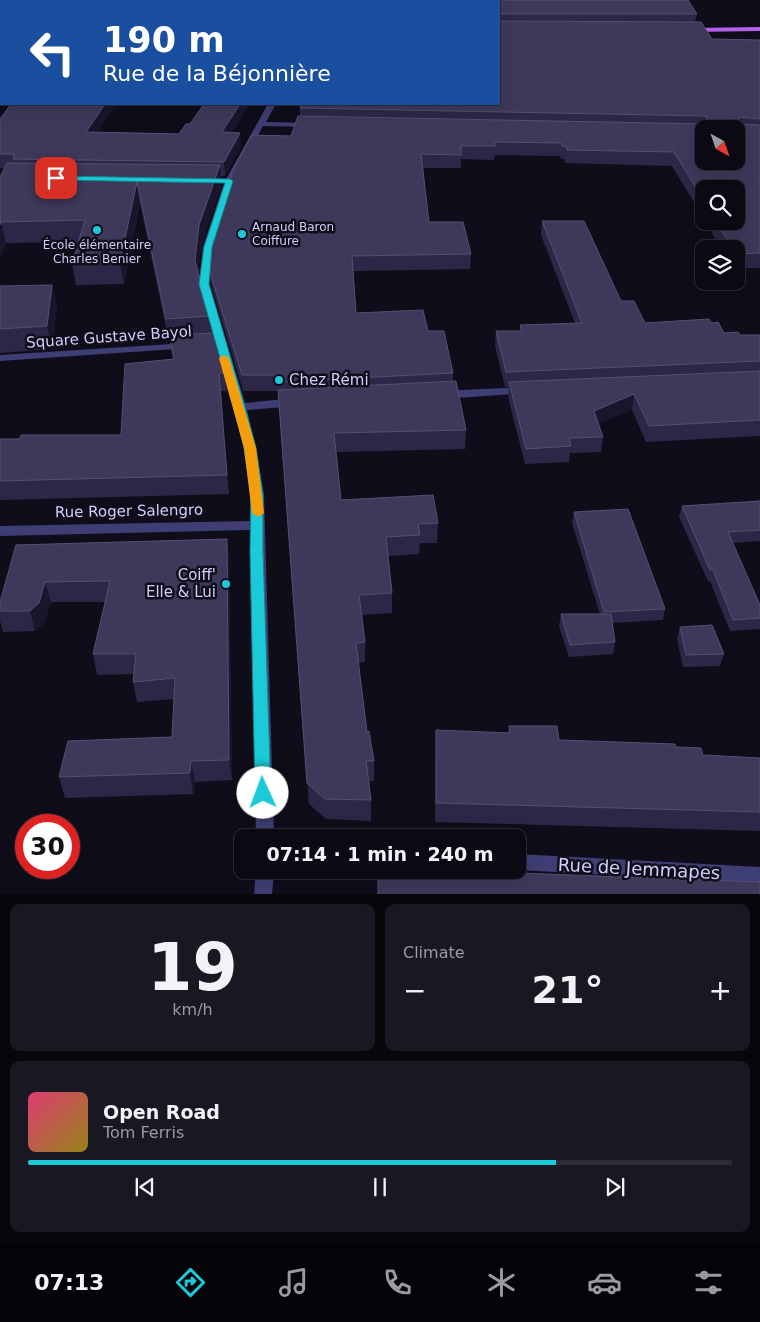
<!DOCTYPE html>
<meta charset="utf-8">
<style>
:root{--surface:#0b0a14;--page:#191822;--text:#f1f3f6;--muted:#9a9aa0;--line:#2b2b34;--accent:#1bcad6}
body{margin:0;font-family:"DejaVu Sans",sans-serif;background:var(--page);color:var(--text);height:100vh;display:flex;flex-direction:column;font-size:19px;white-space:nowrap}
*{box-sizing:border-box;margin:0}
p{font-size:16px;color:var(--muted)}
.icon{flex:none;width:28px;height:28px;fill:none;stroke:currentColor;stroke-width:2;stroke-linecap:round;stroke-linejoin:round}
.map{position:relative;height:894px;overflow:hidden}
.details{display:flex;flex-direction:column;gap:10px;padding:10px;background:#06060b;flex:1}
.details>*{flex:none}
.top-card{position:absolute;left:0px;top:0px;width:500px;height:105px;box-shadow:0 5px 20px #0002,0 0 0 1px var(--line);background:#1a4fa0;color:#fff;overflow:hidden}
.needle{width:32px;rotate:140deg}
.controls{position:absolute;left:695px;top:120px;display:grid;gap:10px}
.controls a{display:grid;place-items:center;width:50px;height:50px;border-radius:10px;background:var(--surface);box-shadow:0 5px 20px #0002,0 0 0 1px var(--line);font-size:25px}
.speed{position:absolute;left:15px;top:814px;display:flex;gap:10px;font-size:25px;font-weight:700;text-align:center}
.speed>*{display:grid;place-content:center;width:65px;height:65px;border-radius:50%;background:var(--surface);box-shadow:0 5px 20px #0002,0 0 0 1px var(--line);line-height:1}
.speed .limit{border:8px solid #d22;background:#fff;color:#111}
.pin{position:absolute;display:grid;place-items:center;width:42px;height:42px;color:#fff;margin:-21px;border-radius:10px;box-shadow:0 2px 8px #0006}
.me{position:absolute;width:55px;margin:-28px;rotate:358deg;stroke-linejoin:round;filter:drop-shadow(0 0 4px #0008)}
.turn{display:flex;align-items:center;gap:18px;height:105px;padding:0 20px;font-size:22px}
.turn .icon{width:65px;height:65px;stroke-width:2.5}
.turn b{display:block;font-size:35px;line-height:42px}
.big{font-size:38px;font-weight:600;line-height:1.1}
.details .tile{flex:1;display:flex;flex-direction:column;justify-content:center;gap:8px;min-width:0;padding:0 18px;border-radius:10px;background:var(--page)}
.details .dial{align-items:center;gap:0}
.dial b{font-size:65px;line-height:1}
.song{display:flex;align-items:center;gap:15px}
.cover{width:60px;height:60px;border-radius:8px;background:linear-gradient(135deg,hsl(340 70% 55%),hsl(50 70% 35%))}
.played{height:5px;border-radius:2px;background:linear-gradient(90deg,var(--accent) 75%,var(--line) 75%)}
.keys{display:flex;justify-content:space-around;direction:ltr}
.heat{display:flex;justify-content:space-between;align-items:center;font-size:28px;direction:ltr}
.details .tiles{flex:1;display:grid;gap:10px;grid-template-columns:1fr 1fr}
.tile:last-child{grid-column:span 2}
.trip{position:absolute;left:234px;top:829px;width:292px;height:50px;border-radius:10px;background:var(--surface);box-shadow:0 5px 20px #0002,0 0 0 1px var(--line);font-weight:600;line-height:50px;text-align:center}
.dock{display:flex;height:80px;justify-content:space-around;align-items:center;background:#040408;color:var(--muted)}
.dock .icon{width:35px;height:35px}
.dock .active{color:var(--accent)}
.dock b{font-size:22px;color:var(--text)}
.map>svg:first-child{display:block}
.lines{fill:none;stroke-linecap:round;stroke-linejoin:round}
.street{fill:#3e3e74;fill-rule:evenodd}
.primary{fill:#b361eb;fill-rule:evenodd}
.wall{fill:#2c2746}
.shaded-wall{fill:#19152d}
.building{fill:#3e395a;stroke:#555073;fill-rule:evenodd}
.route{fill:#1bcad6;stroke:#12838b}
.slow{fill:#f59e0b}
.poi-dot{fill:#1bcad6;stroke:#0f0d1a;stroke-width:2}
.labels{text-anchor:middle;stroke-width:5;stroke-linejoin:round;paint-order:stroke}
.far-poi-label{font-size:12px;fill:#d0cdf9;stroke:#0f0d1a;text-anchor:start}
.street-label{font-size:15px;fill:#d0cdf9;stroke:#0f0d1a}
.poi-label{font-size:15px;fill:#d0cdf9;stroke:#0f0d1a;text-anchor:start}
.near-street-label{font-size:18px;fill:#d0cdf9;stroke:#0f0d1a}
</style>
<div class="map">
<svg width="760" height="895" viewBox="0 0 760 895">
<rect width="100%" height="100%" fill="#0f0d1a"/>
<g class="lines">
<path class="street" d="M 268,104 L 276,104 L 266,122 L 311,123 L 315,125 L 311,127 L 263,126 L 233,181 L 213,247 L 209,284 L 245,403 L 295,398 L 301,402 L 295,406 L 247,410 L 256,448 L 264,495 L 274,838 L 256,838 L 250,530 L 0,536 L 0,526 L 250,521 L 250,495 L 244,448 L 199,284 L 203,247 L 225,181 Z
M 187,343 L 191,344 L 193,346 L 191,348 L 0,361 L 0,355 Z
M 524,387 L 528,389 L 530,391 L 528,393 L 442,399 L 436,395 L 442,391 Z
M 518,854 L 760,867 L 760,883 L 518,870 Z
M 256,870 L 274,870 L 272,895 L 254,895 Z"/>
<path class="primary" d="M 760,27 L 760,31 L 690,32 L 687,30 L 690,28 Z
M 0,35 L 1,35 L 1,39 L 0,39 Z"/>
</g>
<path class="wall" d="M 499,1 L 697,14 L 695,22 L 712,39 L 760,40 L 760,268 L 736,268 L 736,249 L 721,249 L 705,221 L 736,221 L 704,189 L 704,219 L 672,166 L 565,163 L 565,159 L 561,159 L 560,156 L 495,155 L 494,160 L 461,159 L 461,168 L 423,168 L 429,222 L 471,254 L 470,269 L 353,271 L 356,313 L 428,331 L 453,373 L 453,382 L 466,430 L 465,449 L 336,452 L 341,500 L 438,523 L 437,543 L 420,543 L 419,554 L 388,556 L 392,593 L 392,613 L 362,615 L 365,642 L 365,662 L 358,663 L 367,732 L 374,761 L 374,781 L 369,781 L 371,800 L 371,821 L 326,819 L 309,804 L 278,391 L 243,391 L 211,284 L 209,269 L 291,136 L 300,116 L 300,108 Z
M 0,119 L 97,132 L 179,134 L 232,132 L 241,147 L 225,176 L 221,176 L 221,186 L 201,246 L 198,274 L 210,316 L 212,333 L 226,373 L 227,391 L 220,391 L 229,494 L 0,500 L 0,439 L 121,435 L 173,359 L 170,342 L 169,342 L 140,203 L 124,284 L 76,285 L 72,263 L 79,242 L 6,243 L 0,258 L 0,177 L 4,168 L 0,168 Z
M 542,221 L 621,301 L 645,323 L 712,323 L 724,333 L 740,335 L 760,335 L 760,436 L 646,442 L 632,410 L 598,423 L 603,437 L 601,452 L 570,453 L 569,462 L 525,464 L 508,397 L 509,387 L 505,387 L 495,346 L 496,331 L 520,331 L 520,325 L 575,323 L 541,235 Z
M 52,285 L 57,307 L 52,349 L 0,353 L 0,286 Z
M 760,501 L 760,541 L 732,543 L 760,605 L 760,629 L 730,631 L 710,581 L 708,581 L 679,517 L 682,506 Z
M 574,512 L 665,609 L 663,620 L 612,623 L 615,642 L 613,654 L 569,657 L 559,626 L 561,614 L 600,614 L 572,523 Z
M 227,539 L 229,560 L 232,780 L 195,782 L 193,794 L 65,798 L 59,777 L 172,737 L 174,699 L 137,702 L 133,682 L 134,674 L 97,675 L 93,654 L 105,602 L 51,602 L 44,623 L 35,631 L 3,632 L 0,621 L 0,602 L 16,545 Z
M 680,627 L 724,654 L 720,666 L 683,667 L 677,639 Z
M 509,726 L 559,740 L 676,747 L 703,755 L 760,758 L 760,831 L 435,822 L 436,730 L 508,733 Z"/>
<path class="shaded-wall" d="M 306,0 L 313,0 L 313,1 L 305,1 Z
M 105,104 L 116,104 L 89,146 L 86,132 Z
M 240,104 L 250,104 L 224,146 L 222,132 Z
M 240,133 L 241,147 L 225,176 L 224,162 Z
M 220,165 L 221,186 L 201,246 L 197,284 L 195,261 L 199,225 Z
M 137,182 L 140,203 L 124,284 L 120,262 Z
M 1,222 L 6,243 L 0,258 L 0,225 Z
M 52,285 L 57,307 L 52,349 L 47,326 Z
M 634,394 L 632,410 L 591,426 L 594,411 Z
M 227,539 L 229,560 L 232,780 L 229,760 Z
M 45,582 L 51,602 L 44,623 L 35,631 L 30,611 Z
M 191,761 L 195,782 L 193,794 L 190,773 Z"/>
<path class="building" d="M 142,0 L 306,0 L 305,1 L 142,1 Z
M 333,0 L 688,0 L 697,14 L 500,14 L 499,19 L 499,1 L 333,1 Z
M 499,21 L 701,22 L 712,39 L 760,40 L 760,119 L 739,117 L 737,124 L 760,125 L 760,253 L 736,254 L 736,249 L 733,249 L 716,221 L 736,221 L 736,189 L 704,189 L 704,201 L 674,152 L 567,150 L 566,146 L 562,146 L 561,143 L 495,142 L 495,146 L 461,146 L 461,155 L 421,154 L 429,222 L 463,222 L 471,254 L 352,256 L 356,313 L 423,310 L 428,331 L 444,331 L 453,373 L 278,382 L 278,375 L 242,375 L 209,269 L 213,233 L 234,168 L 252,135 L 291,136 L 298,116 L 706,124 L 708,122 L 706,116 L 300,108 L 301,104 L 499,104 ZM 704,129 L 736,129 L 736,161 L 704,161 Z
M 11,104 L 105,104 L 86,132 L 179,134 L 186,124 L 190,124 L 204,104 L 240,104 L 222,132 L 240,133 L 224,162 L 13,159 L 15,154 L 0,154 L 0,119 Z
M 7,163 L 220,165 L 199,225 L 195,261 L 210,316 L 166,319 L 137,182 L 120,262 L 72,263 L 85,220 L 1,222 L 0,225 L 0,177 Z
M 542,221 L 584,221 L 621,301 L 634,301 L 645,323 L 709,319 L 712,323 L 718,322 L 724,333 L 738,332 L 740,335 L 760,335 L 760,361 L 506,372 L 496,331 L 522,331 L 520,325 L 582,323 Z
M 52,285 L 47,326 L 0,329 L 0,286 Z
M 214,333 L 226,373 L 219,373 L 227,475 L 0,481 L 0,439 L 20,439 L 21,435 L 121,435 L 125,364 L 174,359 L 169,335 Z
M 760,371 L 760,420 L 649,426 L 634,394 L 594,411 L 603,437 L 569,438 L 571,446 L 526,449 L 509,382 Z
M 456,381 L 466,430 L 334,433 L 341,500 L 433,495 L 438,523 L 418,524 L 420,535 L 386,537 L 392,593 L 359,595 L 365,642 L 356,643 L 367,732 L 369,731 L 374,761 L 366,761 L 371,800 L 325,799 L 307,783 L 278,390 Z
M 760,501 L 760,530 L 728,532 L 760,605 L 760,618 L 733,620 L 713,570 L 710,570 L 682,506 Z
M 628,509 L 665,609 L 604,612 L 574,512 Z
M 227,539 L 229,760 L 191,761 L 190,773 L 59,777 L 68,741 L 172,737 L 175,678 L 133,682 L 136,654 L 93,654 L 110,581 L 45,582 L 39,603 L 30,611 L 0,611 L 0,602 L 16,545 Z
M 561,614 L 611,614 L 615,642 L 570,645 Z
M 712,625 L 724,654 L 686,655 L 680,627 Z
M 509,726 L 557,726 L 559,740 L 675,744 L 676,747 L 701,748 L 703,755 L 760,758 L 760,812 L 436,803 L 436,730 L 510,733 Z
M 378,870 L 439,870 L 760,882 L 760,895 L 378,895 Z"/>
<path class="route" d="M 56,176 L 230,179 L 233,181 L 212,247 L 209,284 L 245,407 L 256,448 L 263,495 L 263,551 L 271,793 L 269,798 L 263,800 L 257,798 L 255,793 L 250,551 L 251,495 L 244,448 L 234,407 L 199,284 L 204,247 L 225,183 L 53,180 L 53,177 Z"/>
<path class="slow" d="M 224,355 L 229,358 L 256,448 L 264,513 L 258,517 L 252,513 L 244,448 L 219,358 Z"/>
<g class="poi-dot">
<circle cx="97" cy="230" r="5"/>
<circle cx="242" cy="234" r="5"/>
<circle cx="279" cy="380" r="5"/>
<circle cx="226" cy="584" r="5"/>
</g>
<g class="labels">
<g class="far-poi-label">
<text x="252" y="231">Arnaud Baron<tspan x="252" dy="14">Coiffure</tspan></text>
<text x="97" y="249" text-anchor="middle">École élémentaire<tspan x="97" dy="14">Charles Benier</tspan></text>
</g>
<g class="street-label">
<text transform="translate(109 337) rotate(-4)" y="5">Square Gustave Bayol</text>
<text transform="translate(129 511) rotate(-1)" y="5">Rue Roger Salengro</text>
</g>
<g class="poi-label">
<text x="289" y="385">Chez Rémi</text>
<text x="216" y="580" text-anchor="end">Coiff'<tspan x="216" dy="17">Elle &amp; Lui</tspan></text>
</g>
<g class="near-street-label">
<text transform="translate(639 869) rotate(3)" y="6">Rue de Jemmapes</text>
</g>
</g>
</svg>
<div class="controls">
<a><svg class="needle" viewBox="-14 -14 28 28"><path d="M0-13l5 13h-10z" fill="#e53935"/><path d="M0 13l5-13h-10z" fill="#9a9aa0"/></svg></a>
<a><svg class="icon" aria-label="search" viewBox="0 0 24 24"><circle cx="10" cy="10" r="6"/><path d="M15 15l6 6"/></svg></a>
<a><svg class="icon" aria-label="layers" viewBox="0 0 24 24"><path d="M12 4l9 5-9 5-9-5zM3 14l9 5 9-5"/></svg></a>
</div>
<div class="speed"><div class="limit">30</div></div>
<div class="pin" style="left:56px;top:178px;background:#d93025"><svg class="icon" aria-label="arrive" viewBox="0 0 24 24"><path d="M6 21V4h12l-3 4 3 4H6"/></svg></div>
<svg class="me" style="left:263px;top:793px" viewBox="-20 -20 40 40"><circle r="19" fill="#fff"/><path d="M0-13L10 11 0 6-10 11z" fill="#1bcad6"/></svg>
<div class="trip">07:14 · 1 min · 240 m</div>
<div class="top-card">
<div class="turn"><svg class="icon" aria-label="left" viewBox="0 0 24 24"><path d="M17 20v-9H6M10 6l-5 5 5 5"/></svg><div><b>190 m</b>Rue de la Béjonnière</div></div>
</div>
</div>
<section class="details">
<div class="tiles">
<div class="tile dial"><b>19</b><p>km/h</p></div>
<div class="tile"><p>Climate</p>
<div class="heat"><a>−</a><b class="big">21°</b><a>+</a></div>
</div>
<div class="tile">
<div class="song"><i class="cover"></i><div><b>Open Road</b><p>Tom Ferris</p></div></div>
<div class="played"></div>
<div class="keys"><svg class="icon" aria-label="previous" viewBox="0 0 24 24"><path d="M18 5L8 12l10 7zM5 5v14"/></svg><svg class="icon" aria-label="pause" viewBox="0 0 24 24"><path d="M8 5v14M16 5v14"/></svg><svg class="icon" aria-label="next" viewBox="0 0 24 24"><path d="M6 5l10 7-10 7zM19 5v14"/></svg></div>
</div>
</div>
</section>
<nav class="dock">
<b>07:13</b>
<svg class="icon active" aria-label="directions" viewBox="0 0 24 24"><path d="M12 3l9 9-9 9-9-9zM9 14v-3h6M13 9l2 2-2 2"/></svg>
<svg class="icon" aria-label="music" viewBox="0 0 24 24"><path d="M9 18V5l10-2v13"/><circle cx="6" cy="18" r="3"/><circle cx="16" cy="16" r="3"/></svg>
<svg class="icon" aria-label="phone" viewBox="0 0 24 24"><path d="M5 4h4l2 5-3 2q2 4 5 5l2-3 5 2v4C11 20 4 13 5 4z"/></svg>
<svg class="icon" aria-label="climate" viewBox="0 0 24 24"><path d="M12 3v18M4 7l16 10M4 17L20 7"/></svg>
<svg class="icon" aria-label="car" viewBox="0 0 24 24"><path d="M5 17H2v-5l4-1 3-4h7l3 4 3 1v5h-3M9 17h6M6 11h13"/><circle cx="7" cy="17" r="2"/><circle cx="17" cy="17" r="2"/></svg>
<svg class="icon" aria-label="filters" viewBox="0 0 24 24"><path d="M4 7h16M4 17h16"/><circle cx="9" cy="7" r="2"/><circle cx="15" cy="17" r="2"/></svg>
</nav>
